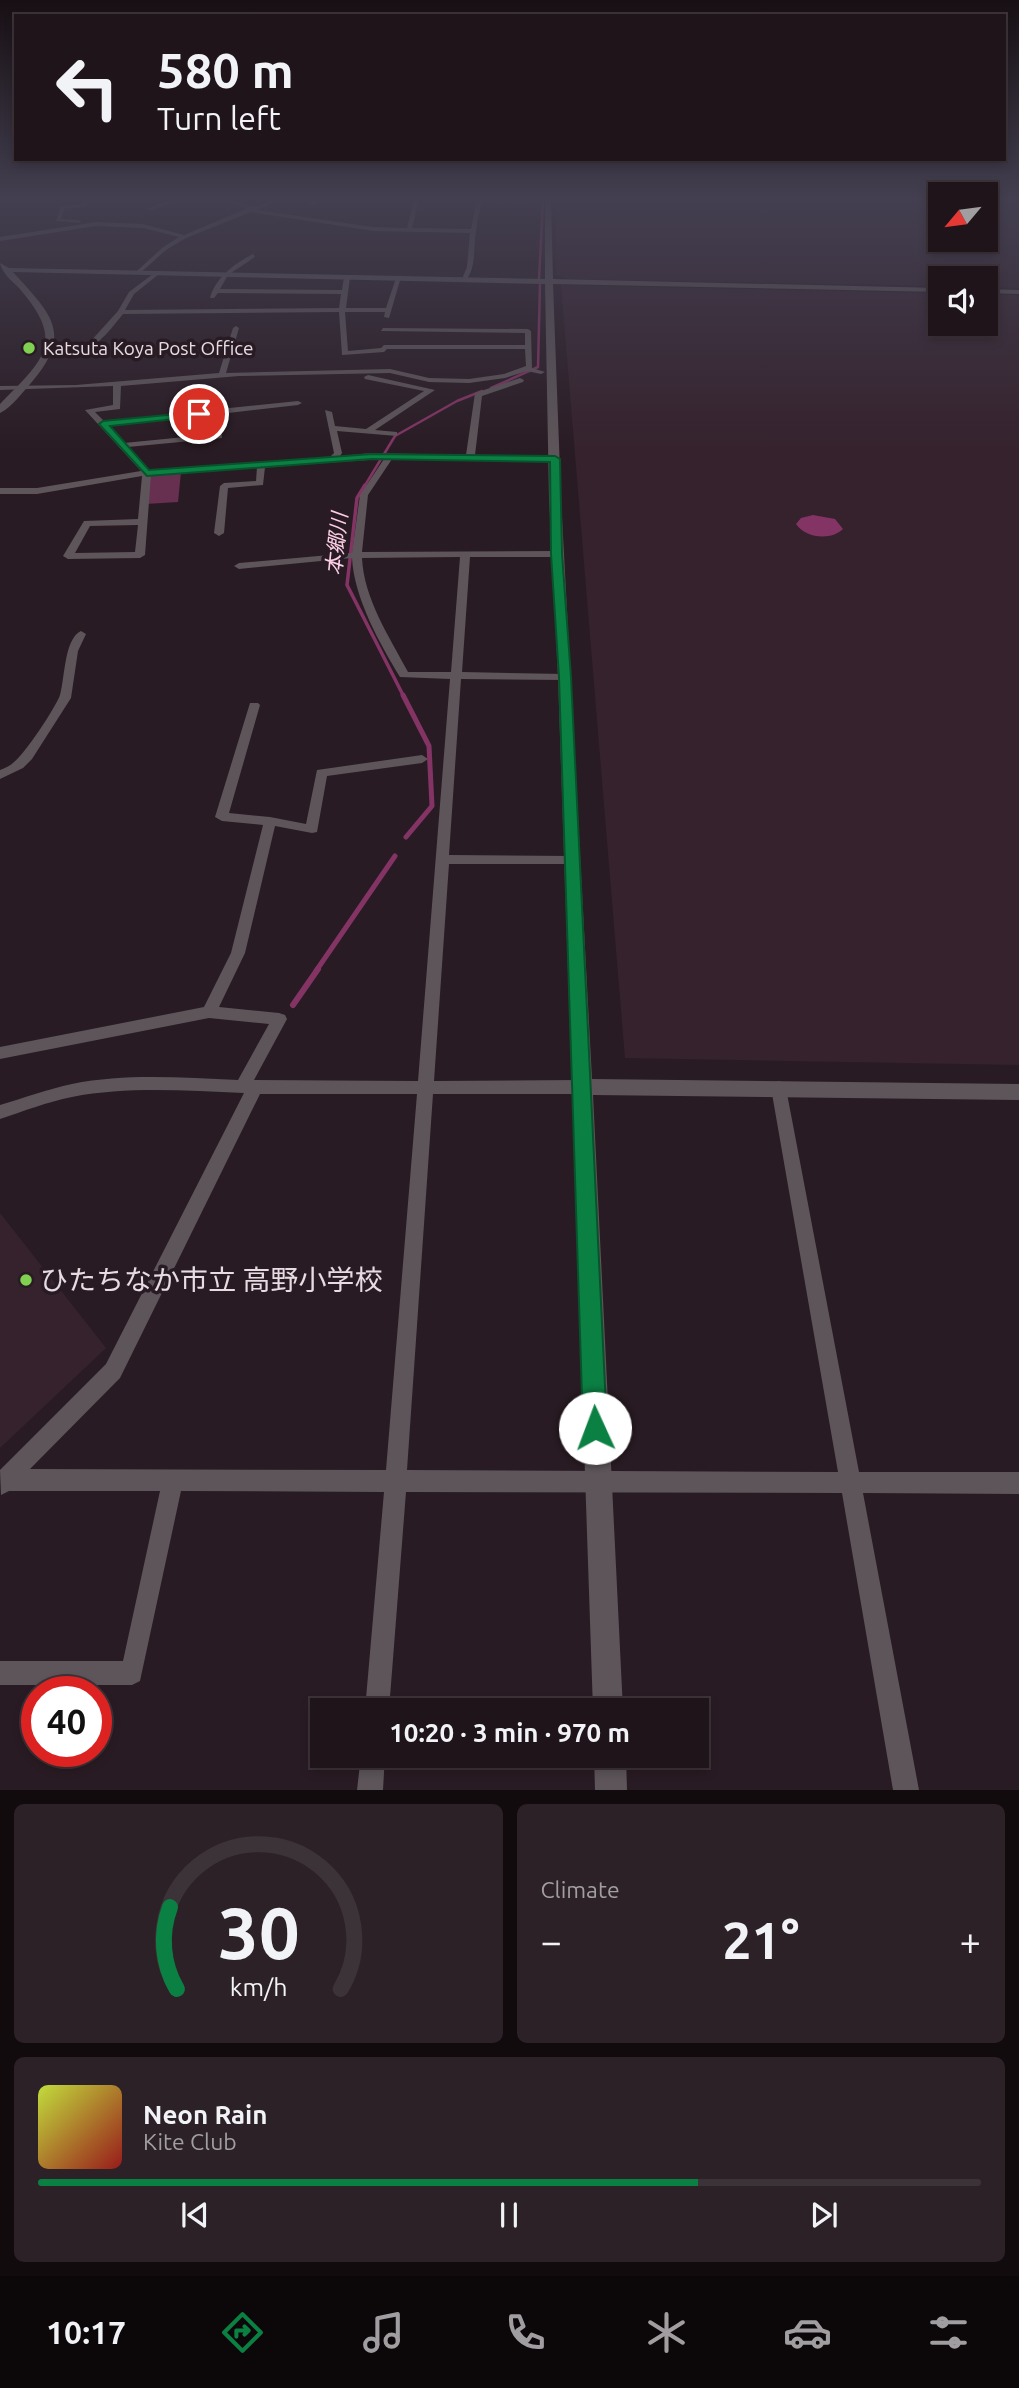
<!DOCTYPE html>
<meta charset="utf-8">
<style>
:root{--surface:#1f141a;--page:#2c2127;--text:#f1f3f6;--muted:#a19ea2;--line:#3c3339;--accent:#0b8043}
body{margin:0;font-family:Ubuntu,"Noto Sans JP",sans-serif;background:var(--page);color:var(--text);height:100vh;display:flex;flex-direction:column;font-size:26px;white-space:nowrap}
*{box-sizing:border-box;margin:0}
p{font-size:23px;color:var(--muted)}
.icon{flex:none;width:38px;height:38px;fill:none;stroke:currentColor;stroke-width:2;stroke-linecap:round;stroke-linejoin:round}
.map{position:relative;height:1790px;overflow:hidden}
.details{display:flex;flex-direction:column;gap:14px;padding:14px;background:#110b0e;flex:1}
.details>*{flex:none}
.guide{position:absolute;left:14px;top:14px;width:992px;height:147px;border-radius:0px;box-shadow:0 4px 10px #0003,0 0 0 2px var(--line);background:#1f141a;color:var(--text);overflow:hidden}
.needle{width:46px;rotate:241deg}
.fabs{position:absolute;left:928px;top:182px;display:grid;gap:14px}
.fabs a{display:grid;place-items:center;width:70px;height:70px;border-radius:0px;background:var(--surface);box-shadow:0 4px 10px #0003,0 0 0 2px var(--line);font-size:35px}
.speed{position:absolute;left:21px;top:1676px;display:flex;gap:14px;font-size:35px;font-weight:700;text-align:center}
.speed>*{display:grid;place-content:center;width:91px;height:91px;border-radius:50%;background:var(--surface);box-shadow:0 4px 10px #0003,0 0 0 2px var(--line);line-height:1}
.speed .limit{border:10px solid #d22;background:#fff;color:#111}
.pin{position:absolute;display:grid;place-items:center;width:60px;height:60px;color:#fff;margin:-30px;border:4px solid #fff;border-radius:50%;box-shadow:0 2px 7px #0007}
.me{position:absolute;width:77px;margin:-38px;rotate:358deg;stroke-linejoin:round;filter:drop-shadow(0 0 5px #0008)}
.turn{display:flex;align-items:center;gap:24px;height:147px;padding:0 28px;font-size:32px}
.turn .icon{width:91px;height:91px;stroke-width:2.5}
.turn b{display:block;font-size:49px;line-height:60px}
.big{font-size:52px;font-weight:600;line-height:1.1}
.details .widget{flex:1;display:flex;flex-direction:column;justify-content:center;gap:10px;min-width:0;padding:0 24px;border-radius:10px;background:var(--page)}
.details .dial{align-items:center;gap:0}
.dial svg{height:182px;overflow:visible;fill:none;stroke:var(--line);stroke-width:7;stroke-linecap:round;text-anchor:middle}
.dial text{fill:var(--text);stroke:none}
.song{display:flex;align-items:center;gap:21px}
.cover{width:84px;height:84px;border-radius:10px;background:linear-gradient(135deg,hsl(70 70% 55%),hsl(0 70% 35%))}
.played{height:7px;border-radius:4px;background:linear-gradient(90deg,var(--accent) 70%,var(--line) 70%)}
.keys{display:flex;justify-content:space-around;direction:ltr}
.heat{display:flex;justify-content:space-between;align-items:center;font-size:38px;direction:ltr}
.details .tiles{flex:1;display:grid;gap:14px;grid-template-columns:1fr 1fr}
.widget:last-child{grid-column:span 2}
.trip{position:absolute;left:310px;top:1698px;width:399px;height:70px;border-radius:0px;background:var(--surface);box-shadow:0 4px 10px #0003,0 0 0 2px var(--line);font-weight:600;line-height:70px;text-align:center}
.tab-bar{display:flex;height:112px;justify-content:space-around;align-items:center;background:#0c080a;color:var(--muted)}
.tab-bar .icon{width:49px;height:49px}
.tab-bar .active{color:var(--accent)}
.tab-bar b{font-size:32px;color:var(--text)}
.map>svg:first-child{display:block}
.built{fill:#35222d}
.green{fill:#672f50}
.water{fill:#833464}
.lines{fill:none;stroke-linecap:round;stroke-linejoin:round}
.stream-far3{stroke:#833464;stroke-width:2.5}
.stream-far2{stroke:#833464;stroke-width:3.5}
.stream-far1{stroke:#833464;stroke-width:5}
.stream{stroke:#833464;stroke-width:6}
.minor{fill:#5d5559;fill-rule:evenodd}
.tertiary{fill:#5d5559;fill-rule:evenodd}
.route{fill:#0b8043;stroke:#07532c;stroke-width:2}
.poi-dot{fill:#80d051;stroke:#291b23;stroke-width:2.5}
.labels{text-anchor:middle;stroke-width:7;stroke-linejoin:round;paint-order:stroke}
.far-poi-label{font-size:19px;fill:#e6dce1;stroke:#291b23;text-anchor:start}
.far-water-label{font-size:21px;font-style:italic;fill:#fdcfe7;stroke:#291b23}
.near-poi-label{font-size:28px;fill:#e6dce1;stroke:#291b23;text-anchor:start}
</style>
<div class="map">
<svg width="1019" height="1790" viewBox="0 0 1019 1790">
<rect width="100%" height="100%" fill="#291b23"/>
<path class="built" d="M 556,200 L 940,200 L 940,240 L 985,240 L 985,200 L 1019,200 L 1019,288 L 985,287 L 985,278 L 940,278 L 940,286 L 568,279 L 556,275 Z
M 561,285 L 940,293 L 940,324 L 985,324 L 985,294 L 1019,295 L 1019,1065 L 625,1058 Z
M 0,1213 L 106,1348 L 0,1448 Z"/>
<path class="green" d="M 181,472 L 178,502 L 146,504 L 149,475 Z"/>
<path class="water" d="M 813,515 L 835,519 L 843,529 C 831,541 805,538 796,524 L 801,518 Z"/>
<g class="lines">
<path class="stream-far3" d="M 539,279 L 543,200
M 491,388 L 538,367 L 540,283
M 364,487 L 395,436 L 457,401 L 482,391"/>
<path class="stream-far2" d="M 365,485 L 357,498 L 347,585 L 404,697"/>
<path class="stream-far1" d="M 403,695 L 429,746 L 432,806 L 406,837
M 316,971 L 395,856"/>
<path class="stream" d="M 293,1005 L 318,969"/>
<path class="minor" d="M 83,200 L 88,200 L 85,207 L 65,208 L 61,219 L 79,220 L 81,223 L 56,221 L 61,206 L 81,205 Z
M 171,200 L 180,200 L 151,210 L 146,209 Z
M 224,200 C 234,200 245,207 254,207 C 263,206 269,200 278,200 L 257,210 L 373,227 L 407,228 L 414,200 L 419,200 L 412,228 L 471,229 L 477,200 L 551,201 L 482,202 C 480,211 477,221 476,231 C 473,247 477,269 465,281 L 462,279 L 467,267 L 470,233 L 373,231 L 251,212 L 186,238 L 166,250 L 139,274 L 137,271 L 162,248 L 179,237 L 143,228 L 96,226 L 0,241 L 0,237 L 96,222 L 143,224 L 184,235 L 248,208 Z
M 296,200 L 324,200 L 314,205 Z
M 253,254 L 255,257 L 228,275 L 220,289 L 342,290 L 344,277 L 347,275 L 350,277 L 346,308 L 386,308 L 396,278 L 401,277 L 389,318 L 384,317 L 385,312 L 345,312 L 348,351 L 381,348 L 384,345 L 525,345 L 525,333 L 381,331 L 383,328 L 528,329 L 531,331 L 532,368 L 545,372 L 541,374 L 527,371 L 505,378 L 469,383 L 429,382 L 390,373 L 239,376 L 121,386 L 120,409 L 95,412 L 104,421 L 298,401 L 302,403 L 298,405 L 220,414 L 222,438 L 128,447 L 149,470 L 330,457 L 334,453 L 325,410 L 332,412 L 335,426 L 366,429 L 424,391 L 365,379 L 364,377 L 368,375 L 435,390 L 375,430 L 397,432 L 397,436 L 337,431 L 342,453 L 340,456 L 372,453 L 466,455 L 475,393 L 520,378 L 524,380 L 523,382 L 482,396 L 475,455 L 555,456 L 559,459 L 555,462 L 392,459 L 368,495 L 362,552 L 556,551 L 561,554 L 556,557 L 470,557 L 462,672 L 565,674 L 571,677 L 565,680 L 461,679 L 449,855 L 571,856 L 578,860 L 571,864 L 449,864 L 434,1081 L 581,1080 L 587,1082 L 589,1087 L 587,1092 L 581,1094 L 433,1094 L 407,1470 L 838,1472 L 771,1088 L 773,1083 L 779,1081 L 785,1083 L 859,1472 L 1019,1472 L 1019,1494 L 863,1493 L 919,1790 L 893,1790 L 842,1493 L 406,1492 L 389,1710 L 365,1710 L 384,1492 L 181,1491 L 140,1681 L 132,1685 L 0,1685 L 0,1661 L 123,1661 L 160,1491 L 9,1491 L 1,1495 L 0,1470 L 106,1364 L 244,1093 C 187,1091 129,1086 72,1097 C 47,1102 24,1111 0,1119 L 0,1105 C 24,1098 48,1089 72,1084 C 127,1073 183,1078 238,1080 L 269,1024 L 209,1018 L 0,1059 L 0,1047 L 204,1007 L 231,953 L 263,825 L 222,821 L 215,817 L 250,703 L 258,703 L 260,705 L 229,813 L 270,817 L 306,824 L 317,770 L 422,755 L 428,759 L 422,763 L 327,776 L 317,832 L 312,833 L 275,826 L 245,953 L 219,1007 L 279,1013 L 285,1015 L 287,1019 L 254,1080 L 418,1081 L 450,679 L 400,677 C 380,644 354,598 352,558 L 239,569 L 234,566 L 239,563 L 352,553 L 360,495 L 384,459 L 265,467 L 263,485 L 228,488 L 224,533 L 219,536 L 214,533 L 220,486 L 224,483 L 256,481 L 257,467 L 151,475 L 145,555 L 140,558 L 68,559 L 63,556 L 84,521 L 138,519 L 142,476 L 37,494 L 0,494 L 0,488 L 37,488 L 141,471 L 85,410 L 113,405 L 113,386 L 0,390 L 0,386 L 76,385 L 219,373 L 233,328 L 236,326 L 239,328 L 226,373 L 390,369 L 429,378 L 469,379 L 504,374 L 526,366 L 525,349 L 387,349 L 384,352 L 342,355 L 339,312 L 123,314 C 107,334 95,351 68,354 C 60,355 52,356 45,353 L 75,349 L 89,343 L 118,311 L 129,292 L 157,271 L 159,274 L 134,294 L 125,310 L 339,308 L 341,294 L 218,293 L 214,298 L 210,298 C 215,279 233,264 253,254 ZM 212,415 L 215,434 L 124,443 L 108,426 ZM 138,525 L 135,552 L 75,553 L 90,526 ZM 460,557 L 451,672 L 408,672 C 389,636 364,599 362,558 ZM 260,1094 L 417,1094 L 386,1470 L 30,1469 L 120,1378 Z
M 81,631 L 86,634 L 78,651 L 71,698 L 32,759 L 23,768 L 0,779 L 0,770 C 5,768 10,766 14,762 C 24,755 56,707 60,695 C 65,678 64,639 81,631 Z
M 361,1755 L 385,1755 L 383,1790 L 357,1790 Z"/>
<path class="tertiary" d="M 545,200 L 551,200 L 553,279 L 940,288 L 940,292 L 553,284 L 561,498 L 592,1079 L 1019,1084 L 1019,1100 L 593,1095 L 623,1710 L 593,1710 L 558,677 L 549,498 L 545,284 L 13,272 C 51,314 74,333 31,383 C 22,393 12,407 0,413 L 0,404 C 43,360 67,343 19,288 C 12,281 2,273 0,263 L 9,268 L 545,279 Z
M 985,289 L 1019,290 L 1019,294 L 985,293 Z
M 594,1755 L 626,1755 L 627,1790 L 595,1790 Z"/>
</g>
<linearGradient id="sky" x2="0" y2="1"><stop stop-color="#170f13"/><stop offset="0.44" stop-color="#433f50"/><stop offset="1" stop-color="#433f50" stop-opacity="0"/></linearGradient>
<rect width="1019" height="451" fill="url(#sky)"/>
<path class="route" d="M 199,412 L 204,414 L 203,416 L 110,426 L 149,470 L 372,454 L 555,456 L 560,459 L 562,554 L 571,677 L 607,1428 L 603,1437 L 595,1440 L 586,1437 L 583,1428 L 559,677 L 551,554 L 550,462 L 372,459 L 147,476 L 99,424 L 103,421 Z"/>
<g class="poi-dot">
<circle cx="29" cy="348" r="7"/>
<circle cx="26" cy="1280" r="7"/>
</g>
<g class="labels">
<g class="far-poi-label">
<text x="43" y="355">Katsuta Koya Post Office</text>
</g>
<g class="far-water-label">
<text transform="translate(337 544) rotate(-84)" y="7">本郷川</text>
</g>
<g class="near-poi-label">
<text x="40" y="1290">ひたちなか市立 高野小学校</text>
</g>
</g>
</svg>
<div class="fabs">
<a><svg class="needle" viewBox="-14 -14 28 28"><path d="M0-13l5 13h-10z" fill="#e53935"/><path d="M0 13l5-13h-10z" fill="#a19ea2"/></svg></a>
<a><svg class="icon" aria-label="sound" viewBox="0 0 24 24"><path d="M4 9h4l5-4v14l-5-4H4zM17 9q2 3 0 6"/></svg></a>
</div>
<div class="speed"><div class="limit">40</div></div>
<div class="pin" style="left:199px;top:414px;background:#d93025"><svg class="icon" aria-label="arrive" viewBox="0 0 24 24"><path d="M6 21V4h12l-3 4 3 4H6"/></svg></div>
<svg class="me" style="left:595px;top:1428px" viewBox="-20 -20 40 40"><circle r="19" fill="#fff"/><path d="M0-13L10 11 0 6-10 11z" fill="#0b8043"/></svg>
<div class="trip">10:20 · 3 min · 970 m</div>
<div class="guide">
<div class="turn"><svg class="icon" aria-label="left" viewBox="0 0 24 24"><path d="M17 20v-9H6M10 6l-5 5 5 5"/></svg><div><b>580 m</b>Turn left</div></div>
</div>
</div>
<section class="details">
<div class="tiles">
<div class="widget dial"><svg viewBox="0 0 100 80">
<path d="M14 69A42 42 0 1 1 86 69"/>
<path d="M14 69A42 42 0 0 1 11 33" stroke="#0b8043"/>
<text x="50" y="56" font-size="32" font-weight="700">30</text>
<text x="50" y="72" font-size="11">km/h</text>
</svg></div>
<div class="widget"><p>Climate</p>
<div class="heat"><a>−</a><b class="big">21°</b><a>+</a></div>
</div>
<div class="widget">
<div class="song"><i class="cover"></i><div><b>Neon Rain</b><p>Kite Club</p></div></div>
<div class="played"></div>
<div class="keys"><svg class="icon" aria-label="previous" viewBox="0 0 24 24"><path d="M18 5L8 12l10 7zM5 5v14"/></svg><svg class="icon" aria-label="pause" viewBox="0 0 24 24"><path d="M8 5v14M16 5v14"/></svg><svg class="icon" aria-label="next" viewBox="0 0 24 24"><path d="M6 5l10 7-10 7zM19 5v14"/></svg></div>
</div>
</div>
</section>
<nav class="tab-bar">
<b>10:17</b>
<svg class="icon active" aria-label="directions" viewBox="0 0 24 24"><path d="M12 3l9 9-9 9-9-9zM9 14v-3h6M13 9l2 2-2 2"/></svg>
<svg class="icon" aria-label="music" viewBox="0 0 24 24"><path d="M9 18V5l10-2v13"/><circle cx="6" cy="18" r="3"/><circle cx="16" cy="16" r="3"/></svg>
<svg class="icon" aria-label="phone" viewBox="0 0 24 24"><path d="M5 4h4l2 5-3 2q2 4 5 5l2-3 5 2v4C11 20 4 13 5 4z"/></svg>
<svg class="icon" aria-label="climate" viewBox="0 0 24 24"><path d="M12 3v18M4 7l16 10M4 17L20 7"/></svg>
<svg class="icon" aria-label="car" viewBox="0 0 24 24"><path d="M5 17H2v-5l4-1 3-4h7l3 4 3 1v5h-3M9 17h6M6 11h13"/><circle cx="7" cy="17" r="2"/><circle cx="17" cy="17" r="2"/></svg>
<svg class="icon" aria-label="filters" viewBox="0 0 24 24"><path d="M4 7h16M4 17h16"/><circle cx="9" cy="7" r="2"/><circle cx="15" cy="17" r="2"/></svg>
</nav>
